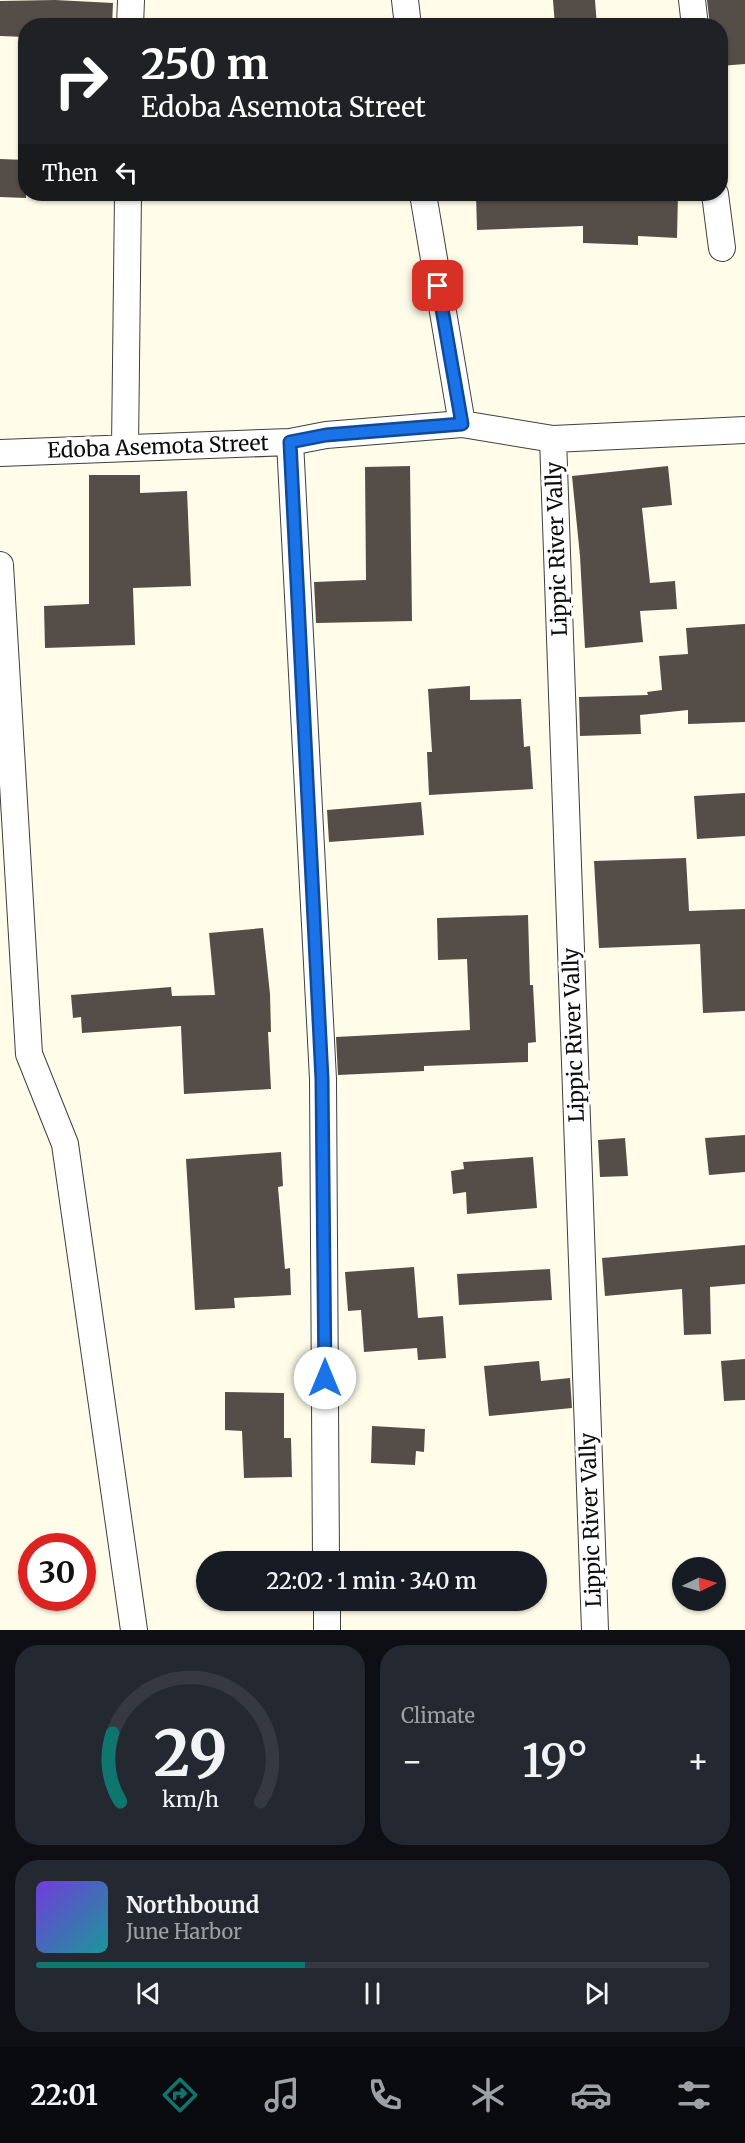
<!DOCTYPE html>
<meta charset="utf-8">
<style>
:root{--surface:#171b24;--page:#242831;--text:#f1f3f6;--muted:#9ea1a6;--line:#363941;--accent:#0f766e}
body{margin:0;font-family:Merriweather,serif;background:var(--page);color:var(--text);height:100vh;display:flex;flex-direction:column;font-size:22px;white-space:nowrap}
*{box-sizing:border-box;margin:0}
p{font-size:20px;color:var(--muted)}
.icon{flex:none;width:33px;height:33px;fill:none;stroke:currentColor;stroke-width:2;stroke-linecap:round;stroke-linejoin:round}
.map{position:relative;height:1630px;overflow:hidden}
.drawer{display:flex;flex-direction:column;gap:15px;padding:15px;background:#0d0f14;flex:1}
.drawer>*{flex:none}
.guide{position:absolute;left:18px;top:18px;width:710px;height:183px;border-radius:24px;box-shadow:0 2px 4px #0004;background:#202124;color:#fff;overflow:hidden}
.needle{width:39px;rotate:85deg}
.controls{position:absolute;left:672px;top:1557px;display:grid;gap:12px}
.controls a{display:grid;place-items:center;width:54px;height:54px;border-radius:50%;background:var(--surface);box-shadow:0 2px 4px #0004;font-size:30px}
.speed{position:absolute;left:18px;top:1533px;display:flex;gap:12px;font-size:30px;font-weight:700;text-align:center}
.speed>*{display:grid;place-content:center;width:78px;height:78px;border-radius:50%;background:var(--surface);box-shadow:0 2px 4px #0004;line-height:1}
.speed .limit{border:9px solid #d22;background:#fff;color:#111}
.pin{position:absolute;display:grid;place-items:center;width:51px;height:51px;color:#fff;margin:-26px;border-radius:12px;box-shadow:0 3px 9px #0006}
.me{position:absolute;width:66px;margin:-33px;rotate:0deg;stroke-linejoin:round;filter:drop-shadow(0 0 4px #0008)}
.turn{display:flex;align-items:center;gap:21px;height:126px;padding:0 24px;font-size:27px}
.turn .icon{width:78px;height:78px;stroke-width:2.5}
.turn b{display:block;font-size:42px;line-height:51px}
.then{display:flex;align-items:center;height:57px;padding:0 24px;background:#0003;gap:12px;font-size:22px}
.big{font-size:45px;font-weight:600;line-height:1.1}
.drawer .widget{flex:1;display:flex;flex-direction:column;justify-content:center;gap:9px;min-width:0;padding:0 21px;border-radius:24px;background:var(--page)}
.drawer .dial{align-items:center;gap:0}
.dial svg{height:156px;overflow:visible;fill:none;stroke:var(--line);stroke-width:7;stroke-linecap:round;text-anchor:middle}
.dial text{fill:var(--text);stroke:none}
.song{display:flex;align-items:center;gap:18px}
.cover{width:72px;height:72px;border-radius:9px;background:linear-gradient(135deg,hsl(260 70% 55%),hsl(180 70% 35%))}
.played{height:6px;border-radius:3px;background:linear-gradient(90deg,var(--accent) 40%,var(--line) 40%)}
.keys{display:flex;justify-content:space-around;direction:ltr}
.heat{display:flex;justify-content:space-between;align-items:center;font-size:33px;direction:ltr}
.drawer .tiles{flex:1;display:grid;gap:15px;grid-template-columns:1fr 1fr}
.widget:last-child{grid-column:span 2}
.trip{position:absolute;left:196px;top:1551px;width:351px;height:60px;border-radius:30px;background:var(--surface);box-shadow:0 2px 4px #0004;font-weight:600;line-height:60px;text-align:center}
.tabs{display:flex;height:96px;justify-content:space-around;align-items:center;background:#090b0e;color:var(--muted)}
.tabs .icon{width:42px;height:42px}
.tabs .selected{color:var(--accent)}
.tabs b{font-size:27px;color:var(--text)}
.map>svg:first-child{display:block}
.building{fill:#554e48}
.lines{fill:none;stroke-linecap:round;stroke-linejoin:round}
.street-casing{stroke:#3f3f3f;stroke-width:28}
.street{stroke:#fff;stroke-width:26}
.route-casing{stroke:#114b97;stroke-width:15}
.route{stroke:#1a73e8;stroke-width:10}
.labels{text-anchor:middle;stroke-width:6;stroke-linejoin:round;paint-order:stroke}
.street-label{font-size:21px;fill:#0c0c0c;stroke:#fff}
</style>
<div class="map">
<svg width="745" height="1630" viewBox="0 0 745 1630">
<rect width="100%" height="100%" fill="#fffdea"/>
<path class="building" d="M 55,0 L 113,3 L 112,26 L 26,26 L 26,37 L 0,36 L 0,1 Z
M 553,0 L 595,0 L 597,26 L 555,26 Z
M 707,0 L 745,0 L 745,64 L 720,66 L 720,26 L 710,26 Z
M 0,159 L 26,160 L 26,198 L 0,197 Z
M 476,194 L 678,194 L 677,238 L 638,236 L 638,245 L 583,243 L 583,226 L 477,230 Z
M 410,466 L 412,621 L 316,623 L 314,582 L 366,580 L 365,467 Z
M 668,466 L 672,505 L 642,508 L 650,583 L 675,581 L 677,609 L 640,611 L 643,642 L 585,648 L 580,556 L 572,476 Z
M 89,475 L 140,475 L 140,493 L 187,491 L 191,586 L 133,588 L 135,645 L 45,648 L 44,606 L 89,604 Z
M 745,624 L 745,722 L 688,724 L 688,710 L 640,715 L 641,734 L 580,736 L 579,697 L 648,695 L 647,692 L 662,690 L 659,656 L 688,654 L 686,628 Z
M 470,686 L 470,700 L 521,699 L 524,747 L 530,746 L 533,789 L 429,795 L 427,752 L 432,752 L 428,689 Z
M 745,793 L 745,836 L 697,839 L 694,796 Z
M 421,802 L 424,835 L 329,842 L 327,810 Z
M 686,858 L 689,911 L 745,909 L 745,1011 L 703,1013 L 700,944 L 599,948 L 594,861 Z
M 528,915 L 530,985 L 533,985 L 536,1042 L 528,1043 L 528,1062 L 424,1066 L 424,1071 L 338,1075 L 336,1037 L 470,1030 L 467,959 L 438,960 L 437,918 Z
M 263,928 L 270,994 L 271,1032 L 268,1032 L 271,1089 L 184,1094 L 181,1026 L 82,1033 L 81,1017 L 73,1018 L 71,995 L 171,987 L 172,996 L 215,995 L 209,933 Z
M 745,1135 L 745,1172 L 709,1175 L 705,1138 Z
M 625,1138 L 628,1176 L 600,1177 L 598,1140 Z
M 281,1152 L 283,1186 L 278,1187 L 285,1269 L 290,1268 L 291,1295 L 234,1298 L 235,1308 L 195,1310 L 186,1159 Z
M 533,1157 L 537,1208 L 467,1214 L 466,1192 L 453,1194 L 451,1171 L 464,1169 L 463,1162 Z
M 745,1245 L 745,1284 L 710,1287 L 711,1334 L 684,1335 L 682,1289 L 605,1296 L 602,1258 Z
M 414,1267 L 418,1318 L 443,1316 L 446,1358 L 418,1360 L 417,1348 L 364,1352 L 361,1310 L 348,1311 L 345,1272 Z
M 550,1269 L 552,1300 L 459,1305 L 457,1274 Z
M 745,1359 L 745,1400 L 724,1401 L 721,1361 Z
M 539,1361 L 541,1381 L 570,1378 L 572,1408 L 489,1416 L 484,1366 Z
M 225,1392 L 284,1393 L 284,1438 L 291,1438 L 292,1477 L 244,1478 L 242,1431 L 225,1430 Z
M 372,1426 L 425,1429 L 424,1452 L 416,1451 L 415,1465 L 371,1463 Z"/>
<g class="lines">
<g class="street-casing">
<path id="street" d="M 405,0 L 408,26
M 692,0 L 695,26
M 130,26 L 131,0
M 423,194 L 462,424
M 715,194 L 722,248
M 553,439 L 595,1630
M 290,442 L 323,1079 L 326,1562
M 125,448 L 128,194
M 0,453 L 290,442 L 326,435 L 462,424 L 553,439 L 745,430
M 0,565 L 29,1054 L 65,1144 L 134,1630
M 327,1600 L 327,1630"/>
</g>
<use href="#street" class="street"/>
</g>
<g class="lines">
<g class="route-casing">
<path id="route" d="M 325,1378 L 322,1079 L 290,442 L 326,435 L 462,424 L 438,286"/>
</g>
<use href="#route" class="route"/>
</g>
<g class="labels">
<g class="street-label">
<text transform="translate(158 447) rotate(-2)" y="7">Edoba Asemota Street</text>
<text transform="translate(557 549) rotate(-92)" y="7">Lippic River Vally</text>
<text transform="translate(574 1035) rotate(-92)" y="7">Lippic River Vally</text>
<text transform="translate(591 1520) rotate(-92)" y="7">Lippic River Vally</text>
</g>
</g>
</svg>
<div class="controls">
<a><svg class="needle" viewBox="-14 -14 28 28"><path d="M0-13l5 13h-10z" fill="#e53935"/><path d="M0 13l5-13h-10z" fill="#9ea1a6"/></svg></a>
</div>
<div class="speed"><div class="limit">30</div></div>
<div class="pin" style="left:438px;top:286px;background:#d93025"><svg class="icon" aria-label="arrive" viewBox="0 0 24 24"><path d="M6 21V4h12l-3 4 3 4H6"/></svg></div>
<svg class="me" style="left:325px;top:1378px" viewBox="-20 -20 40 40"><circle r="19" fill="#fff"/><path d="M0-13L10 11 0 6-10 11z" fill="#1a73e8"/></svg>
<div class="trip">22:02 · 1 min · 340 m</div>
<div class="guide">
<div class="turn"><svg class="icon" aria-label="right" viewBox="0 0 24 24"><path d="M7 20v-9h11M14 6l5 5-5 5"/></svg><div><b>250 m</b>Edoba Asemota Street</div></div>
<div class="then">Then<svg class="icon" aria-label="left" viewBox="0 0 24 24"><path d="M17 20v-9H6M10 6l-5 5 5 5"/></svg></div>
</div>
</div>
<section class="drawer">
<div class="tiles">
<div class="widget dial"><svg viewBox="0 0 100 80">
<path d="M14 69A42 42 0 1 1 86 69"/>
<path d="M14 69A42 42 0 0 1 10 34" stroke="#0f766e"/>
<text x="50" y="56" font-size="32" font-weight="700">29</text>
<text x="50" y="72" font-size="11">km/h</text>
</svg></div>
<div class="widget"><p>Climate</p>
<div class="heat"><a>−</a><b class="big">19°</b><a>+</a></div>
</div>
<div class="widget">
<div class="song"><i class="cover"></i><div><b>Northbound</b><p>June Harbor</p></div></div>
<div class="played"></div>
<div class="keys"><svg class="icon" aria-label="previous" viewBox="0 0 24 24"><path d="M18 5L8 12l10 7zM5 5v14"/></svg><svg class="icon" aria-label="pause" viewBox="0 0 24 24"><path d="M8 5v14M16 5v14"/></svg><svg class="icon" aria-label="next" viewBox="0 0 24 24"><path d="M6 5l10 7-10 7zM19 5v14"/></svg></div>
</div>
</div>
</section>
<nav class="tabs">
<b>22:01</b>
<svg class="icon selected" aria-label="directions" viewBox="0 0 24 24"><path d="M12 3l9 9-9 9-9-9zM9 14v-3h6M13 9l2 2-2 2"/></svg>
<svg class="icon" aria-label="music" viewBox="0 0 24 24"><path d="M9 18V5l10-2v13"/><circle cx="6" cy="18" r="3"/><circle cx="16" cy="16" r="3"/></svg>
<svg class="icon" aria-label="phone" viewBox="0 0 24 24"><path d="M5 4h4l2 5-3 2q2 4 5 5l2-3 5 2v4C11 20 4 13 5 4z"/></svg>
<svg class="icon" aria-label="climate" viewBox="0 0 24 24"><path d="M12 3v18M4 7l16 10M4 17L20 7"/></svg>
<svg class="icon" aria-label="car" viewBox="0 0 24 24"><path d="M5 17H2v-5l4-1 3-4h7l3 4 3 1v5h-3M9 17h6M6 11h13"/><circle cx="7" cy="17" r="2"/><circle cx="17" cy="17" r="2"/></svg>
<svg class="icon" aria-label="filters" viewBox="0 0 24 24"><path d="M4 7h16M4 17h16"/><circle cx="9" cy="7" r="2"/><circle cx="15" cy="17" r="2"/></svg>
</nav>
